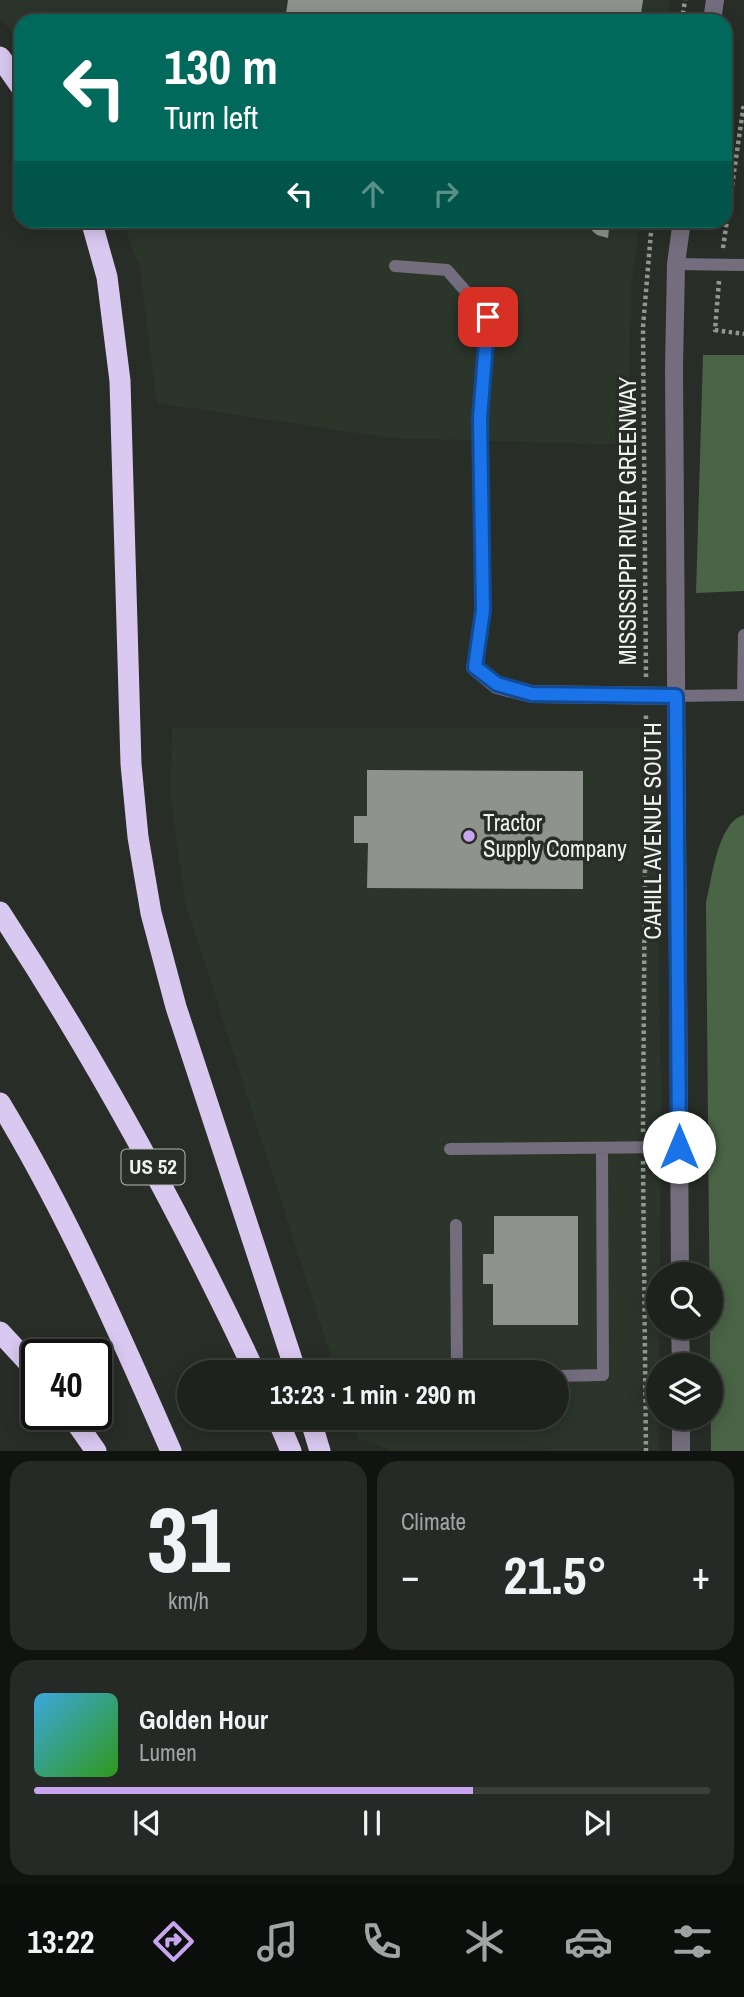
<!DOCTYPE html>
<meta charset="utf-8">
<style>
:root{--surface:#1e221d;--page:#262a26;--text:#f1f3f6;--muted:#a1a4a4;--line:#3c3f3b;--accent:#c7a6ef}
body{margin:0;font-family:"Archivo Narrow",sans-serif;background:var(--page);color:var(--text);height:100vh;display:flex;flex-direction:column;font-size:26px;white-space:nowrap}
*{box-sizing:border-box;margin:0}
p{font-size:23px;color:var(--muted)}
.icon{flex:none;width:38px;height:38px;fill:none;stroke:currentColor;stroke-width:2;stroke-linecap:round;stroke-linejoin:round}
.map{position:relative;height:1451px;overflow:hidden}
.side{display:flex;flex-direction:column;gap:10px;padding:10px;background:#101310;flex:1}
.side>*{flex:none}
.hud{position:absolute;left:14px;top:14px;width:718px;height:214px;border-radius:21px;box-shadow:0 4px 18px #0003,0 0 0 2px var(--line);background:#00695c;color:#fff;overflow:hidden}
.controls{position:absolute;left:646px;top:1262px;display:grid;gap:14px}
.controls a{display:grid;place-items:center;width:77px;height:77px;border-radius:50%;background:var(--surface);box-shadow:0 4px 18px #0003,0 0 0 2px var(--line);font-size:35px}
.speed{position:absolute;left:21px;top:1339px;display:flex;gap:14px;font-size:35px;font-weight:700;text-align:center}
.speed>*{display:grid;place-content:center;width:91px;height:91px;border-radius:50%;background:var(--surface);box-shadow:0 4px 18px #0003,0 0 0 2px var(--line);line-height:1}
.speed .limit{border:4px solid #111;border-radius:10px;background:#fff;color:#111}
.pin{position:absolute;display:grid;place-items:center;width:60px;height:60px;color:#fff;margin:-30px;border-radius:14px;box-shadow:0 4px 10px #0006}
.me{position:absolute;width:77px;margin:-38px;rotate:0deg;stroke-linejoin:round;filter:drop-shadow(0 0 5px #0008)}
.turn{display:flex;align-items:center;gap:24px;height:147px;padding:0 35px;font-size:32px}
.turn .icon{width:91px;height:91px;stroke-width:2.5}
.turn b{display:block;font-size:49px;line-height:60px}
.lanes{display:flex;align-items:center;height:66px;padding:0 35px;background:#0003;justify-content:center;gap:35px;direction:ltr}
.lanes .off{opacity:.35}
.big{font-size:52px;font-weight:700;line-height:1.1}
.side .tile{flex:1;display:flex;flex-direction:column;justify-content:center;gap:10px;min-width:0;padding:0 24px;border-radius:21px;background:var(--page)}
.side .dial{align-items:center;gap:0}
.dial b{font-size:91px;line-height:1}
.song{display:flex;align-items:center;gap:21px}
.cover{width:84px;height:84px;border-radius:10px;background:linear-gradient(135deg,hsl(200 70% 55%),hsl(110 70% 35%))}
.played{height:7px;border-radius:4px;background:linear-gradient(90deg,var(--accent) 65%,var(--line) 65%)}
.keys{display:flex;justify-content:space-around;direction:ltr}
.heat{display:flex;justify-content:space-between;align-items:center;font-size:38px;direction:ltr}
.side .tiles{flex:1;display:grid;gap:10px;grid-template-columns:1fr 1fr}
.tile:last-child{grid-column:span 2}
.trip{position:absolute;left:177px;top:1360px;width:392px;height:70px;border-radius:35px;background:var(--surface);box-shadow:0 4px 18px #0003,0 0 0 2px var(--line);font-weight:700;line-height:70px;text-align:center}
.dock{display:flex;height:112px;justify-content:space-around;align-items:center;background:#0c0e0c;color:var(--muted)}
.dock .icon{width:49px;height:49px}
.dock .active{color:var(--accent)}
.dock b{font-size:32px;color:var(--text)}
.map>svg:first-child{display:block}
.built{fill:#2b352a}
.forest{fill:#4a6446}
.building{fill:#8e948d}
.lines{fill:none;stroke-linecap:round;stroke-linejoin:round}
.path{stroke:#939792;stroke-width:4.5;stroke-dasharray:3.5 3.5;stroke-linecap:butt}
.service{stroke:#746d7d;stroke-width:12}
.minor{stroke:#746d7d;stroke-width:18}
.tertiary{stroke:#746d7d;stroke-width:18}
.motorway{stroke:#d9c8f0;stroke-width:21}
.route-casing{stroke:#114b97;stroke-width:18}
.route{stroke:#1a73e8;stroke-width:12}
.poi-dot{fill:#c7a6ef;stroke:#282d27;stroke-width:2.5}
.labels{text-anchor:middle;stroke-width:7;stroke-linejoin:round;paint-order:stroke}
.shield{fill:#282d27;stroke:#b4b8b3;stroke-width:2}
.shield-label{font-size:21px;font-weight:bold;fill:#f0f3ef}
.street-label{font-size:23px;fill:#f0f3ef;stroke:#282d27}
.poi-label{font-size:23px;fill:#f0f3ef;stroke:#282d27;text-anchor:start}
</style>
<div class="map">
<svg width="744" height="1451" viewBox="0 0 744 1451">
<rect width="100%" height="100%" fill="#282d27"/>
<path class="built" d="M 0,0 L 670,0 L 667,21 L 21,21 L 21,43 L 0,18 Z
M 122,221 L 640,221 L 631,288 L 628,445 L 390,438 L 157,403 L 140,268 Z
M 172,728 L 655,728 L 661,1098 L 659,1451 L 393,1451 L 358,1439 L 351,1418 L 556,1418 L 556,1372 L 336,1372 L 185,902 L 171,802 Z"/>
<path class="forest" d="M 703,355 L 744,355 L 744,591 L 696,593 Z
M 744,815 L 744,1451 L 711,1451 L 706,903 C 712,879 718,821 744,815 Z"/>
<path class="building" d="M 288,0 L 643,0 L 640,21 L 285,21 Z
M 354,220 L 388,220 L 387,227 Z
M 580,220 L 610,220 L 608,238 L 597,235 Z
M 367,770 L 583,771 L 583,889 L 367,888 L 368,843 L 354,843 L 354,816 L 367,816 Z
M 494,1216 L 578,1216 L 578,1325 L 493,1325 L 493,1284 L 483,1284 L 483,1254 L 494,1254 Z"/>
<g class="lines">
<path class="path" d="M 682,21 L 685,0
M 723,248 L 744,103
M 719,281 L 715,330 L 744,334
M 646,677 L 643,327 L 652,220
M 643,1132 L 646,713
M 643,1161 L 646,1451"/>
<path class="service" d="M 676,264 L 744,265
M 395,266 L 447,270 L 488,317 C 474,434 491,551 475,667
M 743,695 L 744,635
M 676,696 L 744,695
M 450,1149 L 679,1147
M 456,1225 L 457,1372
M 556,1376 L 603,1375 L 602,1148"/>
<path class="minor" d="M 475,667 L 497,685 L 532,694 L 676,696"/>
<path class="tertiary" d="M 712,21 L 715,0
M 680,1274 L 674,368 L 676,264 L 682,220
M 680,1326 L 681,1365
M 681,1418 L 681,1451"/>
<path class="motorway" d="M 0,57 L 21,87
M 91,220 L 107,277 L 120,381 L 131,764 L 138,837 L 151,913 L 176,1007 L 296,1372
M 0,912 C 97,1060 180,1213 255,1372
M 0,1103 C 67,1214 119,1332 171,1451
M 0,1332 L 37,1372
M 70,1414 L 96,1451
M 277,1418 L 291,1451
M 310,1418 L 320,1451"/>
</g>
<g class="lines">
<g class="route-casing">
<path id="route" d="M 488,317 L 480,418 L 483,610 L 475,667 L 497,684 L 532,694 L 676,696 L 679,1147"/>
</g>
<use href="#route" class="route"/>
</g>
<circle class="poi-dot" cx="469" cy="836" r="7"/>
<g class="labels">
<rect class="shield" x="121.5" y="1149.5" width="63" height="35" rx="5"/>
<g class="shield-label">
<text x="153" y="1174">US 52</text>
</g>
<g class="street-label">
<text transform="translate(628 521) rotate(-90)" y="8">MISSISSIPPI RIVER GREENWAY</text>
<text transform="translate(653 831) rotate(-90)" y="8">CAHILL AVENUE SOUTH</text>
</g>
<g class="poi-label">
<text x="483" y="831">Tractor<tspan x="483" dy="26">Supply Company</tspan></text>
</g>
</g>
</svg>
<div class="controls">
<a><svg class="icon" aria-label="search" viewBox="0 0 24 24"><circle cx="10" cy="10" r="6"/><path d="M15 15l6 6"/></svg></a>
<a><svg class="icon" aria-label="layers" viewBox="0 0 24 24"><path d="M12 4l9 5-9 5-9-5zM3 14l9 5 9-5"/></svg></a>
</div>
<div class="speed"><div class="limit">40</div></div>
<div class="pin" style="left:488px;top:317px;background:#d93025"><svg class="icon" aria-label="arrive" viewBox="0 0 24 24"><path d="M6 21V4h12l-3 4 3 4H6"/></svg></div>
<svg class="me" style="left:679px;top:1147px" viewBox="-20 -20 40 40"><circle r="19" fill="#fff"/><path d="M0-13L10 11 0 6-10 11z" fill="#1a73e8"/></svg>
<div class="trip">13:23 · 1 min · 290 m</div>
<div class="hud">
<div class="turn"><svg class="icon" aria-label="left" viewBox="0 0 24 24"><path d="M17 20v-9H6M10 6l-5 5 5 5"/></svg><div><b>130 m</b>Turn left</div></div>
<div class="lanes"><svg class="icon" aria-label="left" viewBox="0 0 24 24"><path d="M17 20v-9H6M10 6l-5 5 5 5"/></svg><svg class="icon off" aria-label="ahead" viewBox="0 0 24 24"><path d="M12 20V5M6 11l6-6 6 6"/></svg><svg class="icon off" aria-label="right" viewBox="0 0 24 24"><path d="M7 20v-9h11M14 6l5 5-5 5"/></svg></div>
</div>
</div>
<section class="side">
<div class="tiles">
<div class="tile dial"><b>31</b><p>km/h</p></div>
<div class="tile"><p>Climate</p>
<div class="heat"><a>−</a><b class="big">21.5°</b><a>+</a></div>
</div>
<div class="tile">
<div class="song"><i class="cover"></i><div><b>Golden Hour</b><p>Lumen</p></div></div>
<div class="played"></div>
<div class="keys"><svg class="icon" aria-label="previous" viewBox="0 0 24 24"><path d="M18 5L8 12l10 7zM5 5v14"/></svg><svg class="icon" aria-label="pause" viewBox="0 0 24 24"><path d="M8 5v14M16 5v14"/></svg><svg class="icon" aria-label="next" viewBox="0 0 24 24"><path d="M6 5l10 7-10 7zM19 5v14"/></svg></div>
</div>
</div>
</section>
<nav class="dock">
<b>13:22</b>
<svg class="icon active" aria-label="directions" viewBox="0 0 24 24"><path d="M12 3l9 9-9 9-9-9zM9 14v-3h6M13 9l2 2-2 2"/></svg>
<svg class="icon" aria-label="music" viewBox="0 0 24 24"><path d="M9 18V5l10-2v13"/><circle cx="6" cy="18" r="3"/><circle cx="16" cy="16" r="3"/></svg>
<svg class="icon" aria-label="phone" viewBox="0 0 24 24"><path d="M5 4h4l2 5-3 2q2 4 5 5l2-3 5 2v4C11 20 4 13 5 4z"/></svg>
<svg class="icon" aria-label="climate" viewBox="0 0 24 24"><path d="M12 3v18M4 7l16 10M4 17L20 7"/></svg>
<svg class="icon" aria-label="car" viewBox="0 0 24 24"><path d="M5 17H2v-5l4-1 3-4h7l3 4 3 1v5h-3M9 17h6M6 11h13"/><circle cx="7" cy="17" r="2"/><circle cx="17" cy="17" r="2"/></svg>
<svg class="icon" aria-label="filters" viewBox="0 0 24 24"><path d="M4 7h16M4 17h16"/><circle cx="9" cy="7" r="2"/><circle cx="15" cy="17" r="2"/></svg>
</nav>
